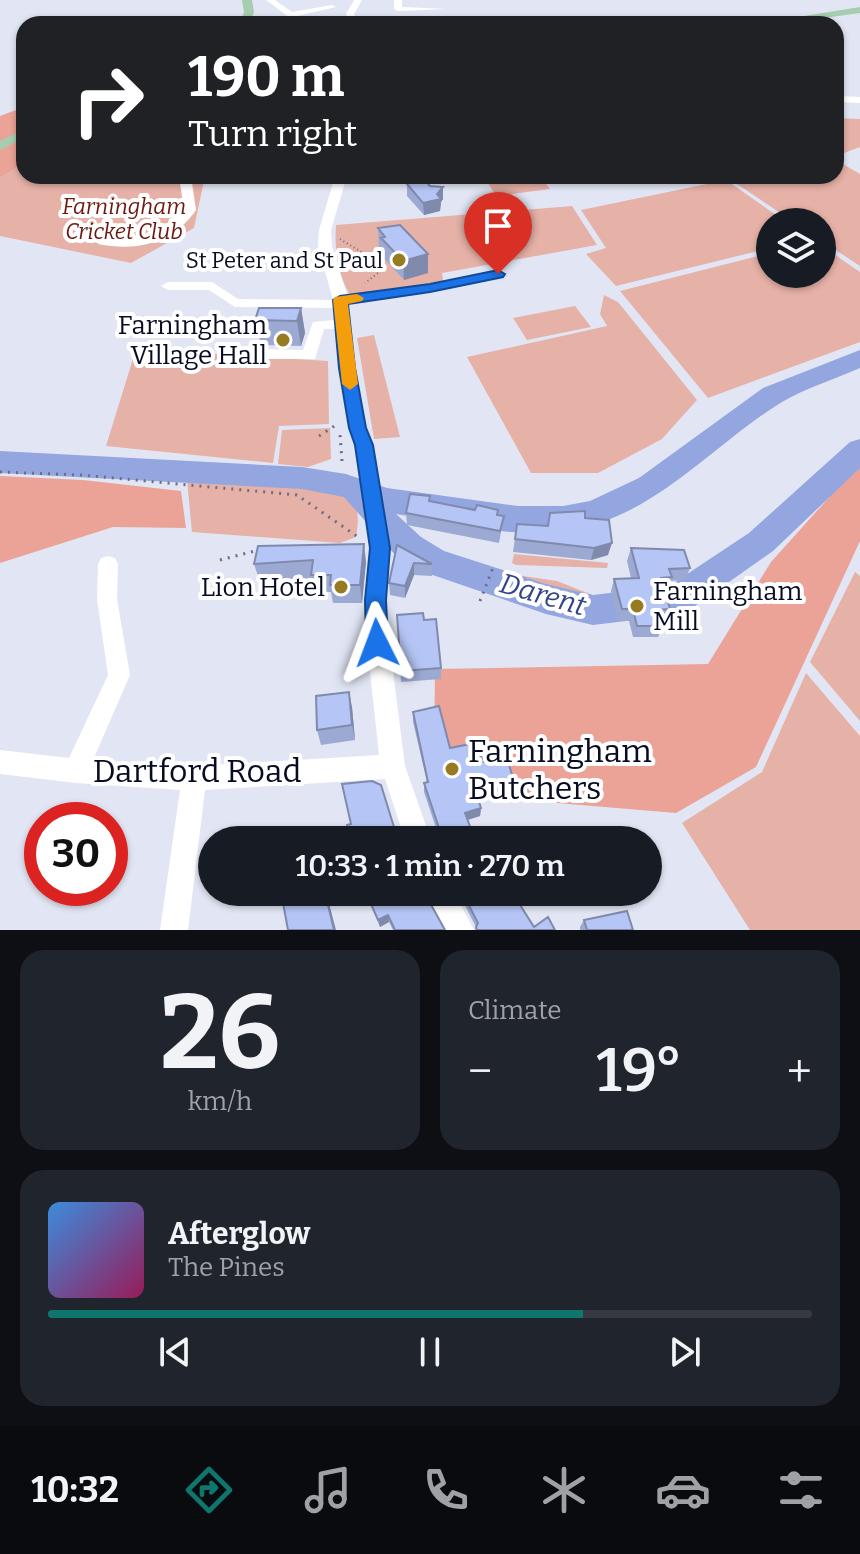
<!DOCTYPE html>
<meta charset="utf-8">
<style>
:root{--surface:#171b24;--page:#20242c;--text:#f1f3f6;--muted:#9ea1a6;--line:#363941;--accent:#0f766e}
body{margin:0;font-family:Bitter,serif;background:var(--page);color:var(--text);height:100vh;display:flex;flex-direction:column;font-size:30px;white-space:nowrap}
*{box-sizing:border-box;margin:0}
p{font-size:26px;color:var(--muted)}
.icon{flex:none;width:44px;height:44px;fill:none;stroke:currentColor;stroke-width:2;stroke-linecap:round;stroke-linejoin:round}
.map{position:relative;height:930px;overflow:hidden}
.sheet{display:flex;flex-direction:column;gap:20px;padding:20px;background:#0d0f14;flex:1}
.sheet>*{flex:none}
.top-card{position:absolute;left:16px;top:16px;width:828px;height:168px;border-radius:24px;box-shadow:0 2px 6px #0004;background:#202124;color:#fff;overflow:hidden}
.fabs{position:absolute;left:756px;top:208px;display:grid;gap:16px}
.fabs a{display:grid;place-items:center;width:80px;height:80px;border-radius:50%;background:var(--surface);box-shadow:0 2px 6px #0004;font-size:40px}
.speed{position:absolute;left:24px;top:802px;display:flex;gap:16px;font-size:40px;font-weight:700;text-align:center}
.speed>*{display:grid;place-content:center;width:104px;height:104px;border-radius:50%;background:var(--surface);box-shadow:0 2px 6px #0004;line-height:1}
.speed .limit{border:12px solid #d22;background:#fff;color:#111}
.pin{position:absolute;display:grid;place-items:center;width:68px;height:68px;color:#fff;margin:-82px -34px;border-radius:50% 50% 50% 0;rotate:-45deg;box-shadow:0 0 8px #0007}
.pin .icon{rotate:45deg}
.me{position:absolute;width:88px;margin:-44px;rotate:357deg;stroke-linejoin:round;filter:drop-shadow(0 0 6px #0008)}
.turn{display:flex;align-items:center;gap:28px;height:168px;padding:0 40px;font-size:36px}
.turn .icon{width:104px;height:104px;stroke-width:2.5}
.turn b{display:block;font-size:56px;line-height:68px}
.big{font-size:60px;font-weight:600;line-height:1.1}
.sheet .widget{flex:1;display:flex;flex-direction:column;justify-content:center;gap:12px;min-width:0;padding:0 28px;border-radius:24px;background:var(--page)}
.sheet .dial{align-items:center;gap:0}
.dial b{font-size:104px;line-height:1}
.song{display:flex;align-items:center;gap:24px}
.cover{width:96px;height:96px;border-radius:12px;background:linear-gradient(135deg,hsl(210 70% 55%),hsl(330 70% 35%))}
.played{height:8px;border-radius:4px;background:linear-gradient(90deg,var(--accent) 70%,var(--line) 70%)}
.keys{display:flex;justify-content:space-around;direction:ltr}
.heat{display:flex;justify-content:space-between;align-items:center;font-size:44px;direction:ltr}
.sheet .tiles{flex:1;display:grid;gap:20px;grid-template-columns:1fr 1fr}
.widget:last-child{grid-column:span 2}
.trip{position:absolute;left:198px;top:826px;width:464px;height:80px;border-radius:40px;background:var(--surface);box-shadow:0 2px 6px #0004;font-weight:600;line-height:80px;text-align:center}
.tabs{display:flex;height:128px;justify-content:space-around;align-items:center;background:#090b0e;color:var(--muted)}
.tabs .icon{width:56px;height:56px}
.tabs .selected{color:var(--accent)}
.tabs b{font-size:36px;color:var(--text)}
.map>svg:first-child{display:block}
.green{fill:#e6b1a7}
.forest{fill:#eaa396}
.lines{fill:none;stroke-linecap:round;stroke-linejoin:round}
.river{fill:#93a6e0;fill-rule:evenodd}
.path-far2{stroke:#6b6f82;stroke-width:2;stroke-dasharray:1 3;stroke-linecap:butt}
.path-far1{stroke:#6b6f82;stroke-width:3;stroke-dasharray:2 6;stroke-linecap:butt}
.path{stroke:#6b6f82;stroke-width:4;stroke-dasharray:3 8;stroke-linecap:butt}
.minor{fill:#fff;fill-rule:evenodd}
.major{fill:#a6cdaf;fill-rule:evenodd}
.wall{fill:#9ca9d3}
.shaded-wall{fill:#7f8aac}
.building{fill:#b5c5f5;stroke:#7f8aac;stroke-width:2}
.route{fill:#1a73e8;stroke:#114b97;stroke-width:2}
.slow{fill:#f59e0b}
.poi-dot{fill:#977b23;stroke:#fff;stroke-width:3}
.labels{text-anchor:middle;stroke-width:8;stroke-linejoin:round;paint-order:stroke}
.far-park-label{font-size:22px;font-style:italic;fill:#6b190f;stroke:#fff}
.far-poi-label{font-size:22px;fill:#070c23;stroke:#fff;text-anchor:end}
.poi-label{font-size:26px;fill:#070c23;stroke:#fff;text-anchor:end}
.water-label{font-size:28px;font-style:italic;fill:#334489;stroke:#fff}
.near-poi-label{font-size:32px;fill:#070c23;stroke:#fff;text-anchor:start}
.near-street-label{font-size:32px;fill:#070c23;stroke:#fff}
</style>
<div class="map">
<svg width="860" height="930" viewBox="0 0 860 930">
<rect width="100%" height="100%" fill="#e2e6f4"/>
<path class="green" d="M 836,118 L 860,119 L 860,147 L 836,156 Z
M 836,160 L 860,174 L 860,266 L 822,241 L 822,222 L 794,222 L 731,180 L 754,176 L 836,176 Z
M 24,163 L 24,176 L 205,176 L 194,228 L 131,263 L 0,236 L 0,178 Z
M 540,176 L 550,189 L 496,196 L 488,183 Z
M 726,180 L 786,222 L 770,222 L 770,248 L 616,286 L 586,254 L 606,248 L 581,210 Z
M 572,206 L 597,245 L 442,273 L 443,281 L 352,298 C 338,277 334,250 336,225 Z
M 822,246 L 860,272 L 860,342 L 708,398 L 620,291 L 770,253 L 770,274 L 822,274 Z
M 604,295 L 618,302 L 697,400 L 662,439 L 598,473 L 531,473 L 467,357 L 607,326 L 600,314 Z
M 575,306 L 591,327 L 527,340 L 513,318 Z
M 374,335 L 400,437 L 374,439 L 357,338 Z
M 136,349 L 328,361 L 329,424 L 279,426 L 273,463 L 106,446 Z
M 330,428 L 331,459 L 308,467 L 278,464 L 282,430 Z
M 187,480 C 217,481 335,480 352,501 C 360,510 358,525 356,537 L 340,543 L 192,532 Z
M 416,550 L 436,553 L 439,558 L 461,566 L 466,563 L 489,570 L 485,580 L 434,562 L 414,551 Z
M 514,554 L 608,563 L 607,568 L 516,565 L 512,563 Z
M 496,572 L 557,581 L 600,598 L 601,602 L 576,595 L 492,582 Z
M 855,572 L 860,576 L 860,721 L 810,662 Z
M 806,673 L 860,736 L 860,930 L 750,930 L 682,823 L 762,772 Z"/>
<path class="forest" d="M 24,107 L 24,163 L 0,178 L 0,116 Z
M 860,463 L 860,541 L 756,767 L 676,813 L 545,802 L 467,760 L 434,750 L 435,669 L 708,664 L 771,562 Z
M 0,476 L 83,480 L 181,491 L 186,528 L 113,527 L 0,563 Z"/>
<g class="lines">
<path class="river" d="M 860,350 L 860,368 C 835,379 806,388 782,402 C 709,447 655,518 565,531 C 511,539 450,522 396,514 L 421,537 L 444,551 L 546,584 L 593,595 L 669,586 L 749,533 L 850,442 L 860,439 L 860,468 L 773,551 L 688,611 L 676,615 L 593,625 L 546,614 L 421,571 L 397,557 L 344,497 L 302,489 L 0,473 L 0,451 L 302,467 L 346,474 L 387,488 L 518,506 L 563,506 L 590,501 L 639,478 L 763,388 Z"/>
<path class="path-far2" d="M 340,239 L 386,267 L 365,283"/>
<path class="path-far1" d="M 319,436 L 339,423
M 342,461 L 340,434 L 343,433
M 0,472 L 81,475 L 297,495 L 361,539
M 220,560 L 259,550
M 480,601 L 494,565"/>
<path class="path" d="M 359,892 L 362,899"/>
<path class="minor" d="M 266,0 L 275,0 L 292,12 L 332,5 L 336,7 L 297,16 L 307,24 L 298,24 Z
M 354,0 L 362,0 L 354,14 L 356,21 L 352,24 L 346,14 Z
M 394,0 L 402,0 L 402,7 L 447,9 L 398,11 L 394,9 Z
M 836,96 L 860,97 L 860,103 L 836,102 Z
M 179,176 L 191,176 L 196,210 C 173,243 138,252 98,244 L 98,238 L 103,237 C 136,241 163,238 184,210 Z
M 335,176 L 347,176 L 331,230 L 332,246 L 347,295 L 430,284 L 498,270 L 505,274 L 498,278 L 430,292 L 348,303 L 355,368 L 366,428 L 373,445 L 390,548 L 386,616 L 405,766 L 431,840 L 405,840 L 385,779 L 205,790 L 188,930 L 160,930 L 180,790 L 76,783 L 0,774 L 0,750 L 69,758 L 108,675 L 97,599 L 98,564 L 101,558 L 108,556 L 115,558 L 118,564 L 117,599 L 130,675 L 93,760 L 194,766 L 379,755 L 364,616 L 370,548 L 355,445 L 348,428 L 335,329 L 324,329 L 315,359 L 263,359 L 255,354 L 263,349 L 303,350 L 313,322 L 335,320 L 333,308 L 235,307 L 209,290 L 168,290 L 161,286 L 168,282 L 212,282 L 238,299 L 333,300 L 318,246 L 319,230 Z
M 247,320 L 280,320 L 287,325 L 280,330 L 242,328 L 240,325 Z
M 425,892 L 454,892 L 474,930 L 445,930 Z"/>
<path class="major" d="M 242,0 L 252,0 L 254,12 L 250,24 L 240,24 L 244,12 Z
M 860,7 L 860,13 L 781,24 L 754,24 Z
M 376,17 L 453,21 L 458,24 L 331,24 Z
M 24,129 L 24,138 L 0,150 L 0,141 Z"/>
</g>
<path class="wall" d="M 407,184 L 443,187 L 443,199 L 441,202 L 440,211 L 424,215 L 407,196 Z
M 378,228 L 428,273 L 404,280 L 382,256 L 382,251 L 379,247 Z
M 301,308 L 305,333 L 301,346 L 261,345 L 255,320 Z
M 430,501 L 475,510 L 498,510 L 498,515 L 504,516 L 499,543 L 407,525 L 406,513 Z
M 550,513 L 585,518 L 608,555 L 591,560 L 513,552 L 517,524 L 548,526 Z
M 397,545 L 432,564 L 432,576 L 414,575 L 405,598 L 390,595 L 389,583 Z
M 258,546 L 366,562 L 362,603 L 333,603 L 331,592 L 315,592 L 312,578 L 260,582 L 254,564 Z
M 631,548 L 690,568 L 685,580 L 670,581 L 667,589 L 664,589 L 670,609 L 664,621 L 662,621 L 663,626 L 658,637 L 633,637 L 629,621 L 617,621 L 611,591 L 614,579 L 631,578 L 627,561 Z
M 397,615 L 424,620 L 441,668 L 441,679 L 401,682 Z
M 352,707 L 355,740 L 321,745 L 317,730 Z
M 413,712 L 450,748 L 483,762 L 511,787 L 477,797 L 481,808 L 480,816 L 467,820 L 475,840 L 440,840 L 424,792 L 424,783 L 427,782 L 413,722 Z
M 374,892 L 424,892 L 445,930 L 393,930 L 389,922 L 380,927 L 370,902 L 377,898 Z
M 458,892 L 553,892 L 520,905 L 534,927 L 555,930 L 475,930 L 476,927 Z
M 584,920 L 633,930 L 580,930 L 580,927 Z"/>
<path class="shaded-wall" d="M 443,187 L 443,199 L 441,202 L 440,211 L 424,215 L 423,203 L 437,194 Z
M 428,254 L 428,273 L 404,280 L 403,261 Z
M 301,308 L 305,333 L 301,346 L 297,321 Z
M 612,543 L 608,555 L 591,560 L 594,548 Z
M 364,544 L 366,562 L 362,603 L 360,585 Z
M 414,563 L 414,575 L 405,598 L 405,586 Z
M 349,692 L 352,707 L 355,740 L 352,725 Z
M 513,778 L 511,787 L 474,798 L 475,789 Z
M 481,808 L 480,816 L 464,821 L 465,813 Z
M 325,892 L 326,892 L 336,930 L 334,930 Z
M 538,892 L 553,892 L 515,907 L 517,900 Z
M 388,915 L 389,922 L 380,927 L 378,920 Z"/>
<path class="building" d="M 424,179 L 430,186 L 443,187 L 437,194 L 441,199 L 423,203 L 407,184 Z
M 400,225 L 428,254 L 403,261 L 381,238 L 385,237 L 378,228 Z
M 259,308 L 301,308 L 297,321 L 255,320 Z
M 410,494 L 430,496 L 429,501 L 475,510 L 477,505 L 498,510 L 497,515 L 504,516 L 500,531 L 406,513 Z
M 585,511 L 585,518 L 609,520 L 612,543 L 594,548 L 515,539 L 517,524 L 548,526 L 550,513 Z
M 364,544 L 360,585 L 330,585 L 331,575 L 311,575 L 313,560 L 254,564 L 258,546 Z
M 397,545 L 432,564 L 414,563 L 405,586 L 389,583 Z
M 631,548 L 684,550 L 690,568 L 669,569 L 672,577 L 661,578 L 670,609 L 658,610 L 663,626 L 637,626 L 633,609 L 622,609 L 614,579 L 639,578 Z
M 423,613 L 424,620 L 436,619 L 441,668 L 401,671 L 397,615 Z
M 349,692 L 352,725 L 317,730 L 316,696 Z
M 439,706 L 450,748 L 475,743 L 483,762 L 506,755 L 513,778 L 475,789 L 481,808 L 465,813 L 475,840 L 443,840 L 424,783 L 428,782 L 413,712 Z
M 372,781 L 381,785 L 398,840 L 350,840 L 347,825 L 351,824 L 342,784 Z
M 281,892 L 325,892 L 334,930 L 288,930 Z
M 376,892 L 424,892 L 445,930 L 395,930 L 388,915 L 378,920 L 370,902 L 378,897 Z
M 462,892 L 538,892 L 517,900 L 534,927 L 548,917 L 555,930 L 477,930 L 476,927 L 478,923 Z
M 627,911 L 633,930 L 587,930 L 584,920 Z"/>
<path class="route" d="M 498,270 L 505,274 L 503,277 L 430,292 L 348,304 L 355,368 L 366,428 L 373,445 L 390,548 L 386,600 L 388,643 L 385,650 L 377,653 L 369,650 L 366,643 L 365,600 L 370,548 L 355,445 L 349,428 L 339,368 L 333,300 L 340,296 L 430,284 Z"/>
<path class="slow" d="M 357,294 L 364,298 L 362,301 L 348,304 L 358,384 L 350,390 L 342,384 L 333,300 L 335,297 Z"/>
<g class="poi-dot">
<circle cx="399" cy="260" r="8"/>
<circle cx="283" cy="340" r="8"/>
<circle cx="341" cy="587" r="8"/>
<circle cx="637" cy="606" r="8"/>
<circle cx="452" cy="769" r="8"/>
</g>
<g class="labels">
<g class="far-park-label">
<text x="124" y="214">Farningham<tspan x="124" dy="25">Cricket Club</tspan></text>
</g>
<g class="far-poi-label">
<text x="383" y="268">St Peter and St Paul</text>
</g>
<g class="poi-label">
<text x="267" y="334">Farningham<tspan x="267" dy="30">Village Hall</tspan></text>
<text x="325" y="596">Lion Hotel</text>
<text x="653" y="600" text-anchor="start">Farningham<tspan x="653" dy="30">Mill</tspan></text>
</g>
<g class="water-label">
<text transform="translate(543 594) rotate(16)" y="10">Darent</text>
</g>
<g class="near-poi-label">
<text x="468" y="762">Farningham<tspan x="468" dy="37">Butchers</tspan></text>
</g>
<g class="near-street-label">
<text x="197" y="782">Dartford Road</text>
</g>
</g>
</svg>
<div class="fabs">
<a><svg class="icon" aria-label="layers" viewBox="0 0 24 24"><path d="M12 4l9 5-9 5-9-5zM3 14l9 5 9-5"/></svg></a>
</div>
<div class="speed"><div class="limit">30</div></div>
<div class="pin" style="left:498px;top:274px;background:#d93025"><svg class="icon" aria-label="arrive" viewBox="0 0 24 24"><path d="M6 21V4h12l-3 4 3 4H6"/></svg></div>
<svg class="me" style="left:377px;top:643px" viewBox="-20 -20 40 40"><path d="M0-17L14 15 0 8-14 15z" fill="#1a73e8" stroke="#fff" stroke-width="4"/></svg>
<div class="trip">10:33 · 1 min · 270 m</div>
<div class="top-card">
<div class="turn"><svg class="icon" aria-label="right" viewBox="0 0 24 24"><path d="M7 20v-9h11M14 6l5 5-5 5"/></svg><div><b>190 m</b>Turn right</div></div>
</div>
</div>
<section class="sheet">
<div class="tiles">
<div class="widget dial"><b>26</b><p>km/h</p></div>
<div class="widget"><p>Climate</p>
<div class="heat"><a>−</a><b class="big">19°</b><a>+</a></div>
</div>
<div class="widget">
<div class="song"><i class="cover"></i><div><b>Afterglow</b><p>The Pines</p></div></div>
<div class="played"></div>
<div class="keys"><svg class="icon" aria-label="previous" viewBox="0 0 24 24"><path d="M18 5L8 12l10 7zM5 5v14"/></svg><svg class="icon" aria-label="pause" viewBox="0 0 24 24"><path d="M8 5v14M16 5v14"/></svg><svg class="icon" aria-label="next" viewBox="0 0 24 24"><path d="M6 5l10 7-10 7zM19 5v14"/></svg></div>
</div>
</div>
</section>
<nav class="tabs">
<b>10:32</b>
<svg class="icon selected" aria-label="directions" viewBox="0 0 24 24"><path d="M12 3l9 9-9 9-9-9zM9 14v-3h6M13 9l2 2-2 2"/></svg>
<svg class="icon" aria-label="music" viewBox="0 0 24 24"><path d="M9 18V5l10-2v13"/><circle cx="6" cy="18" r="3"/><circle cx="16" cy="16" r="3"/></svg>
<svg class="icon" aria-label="phone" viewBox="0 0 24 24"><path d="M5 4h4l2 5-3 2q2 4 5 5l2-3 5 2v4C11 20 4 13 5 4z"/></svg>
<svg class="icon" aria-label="climate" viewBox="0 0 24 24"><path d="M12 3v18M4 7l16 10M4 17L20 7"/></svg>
<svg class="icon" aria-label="car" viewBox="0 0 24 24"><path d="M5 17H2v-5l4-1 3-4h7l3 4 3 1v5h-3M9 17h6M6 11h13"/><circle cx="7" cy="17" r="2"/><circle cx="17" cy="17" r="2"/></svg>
<svg class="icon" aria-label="filters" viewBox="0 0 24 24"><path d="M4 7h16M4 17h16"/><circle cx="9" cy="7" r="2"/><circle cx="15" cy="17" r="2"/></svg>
</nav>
